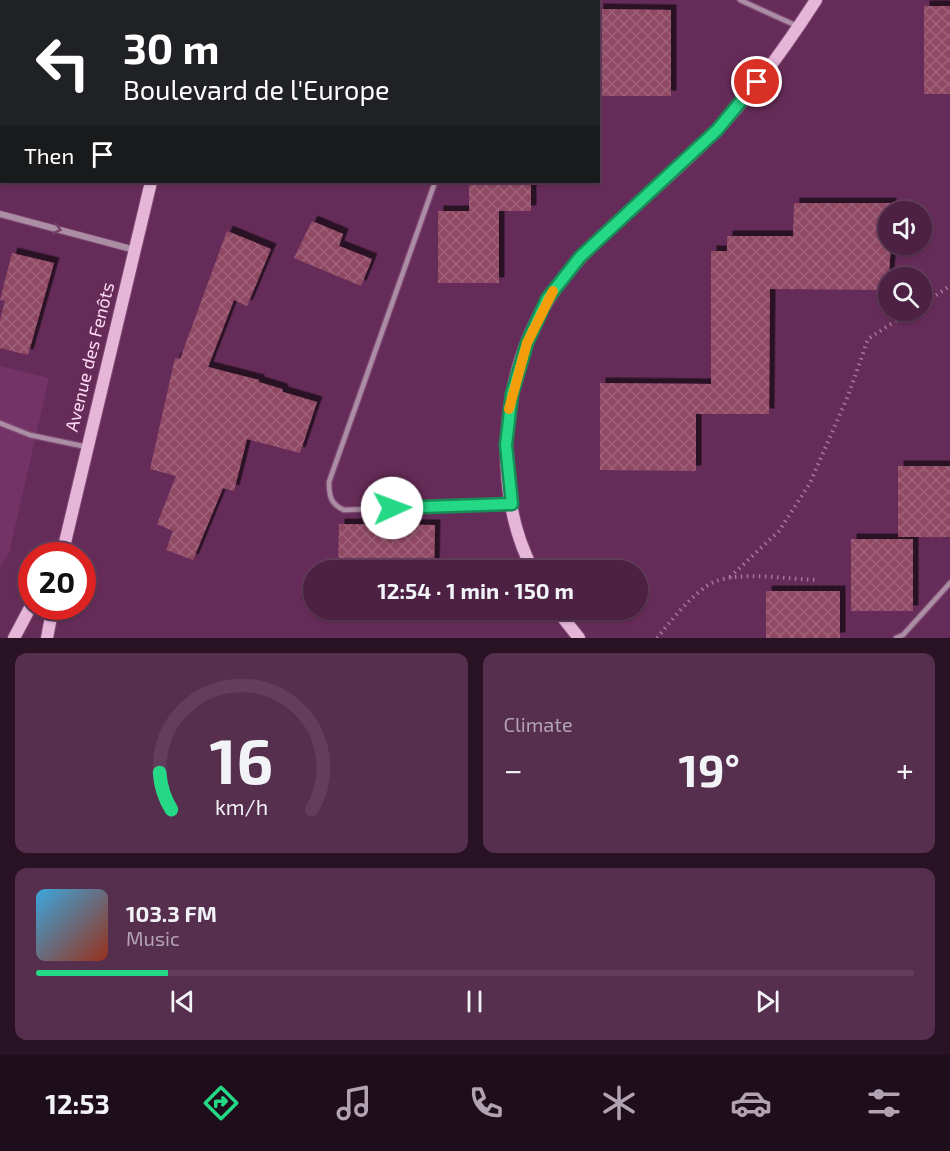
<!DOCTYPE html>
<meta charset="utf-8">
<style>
:root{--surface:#4c2143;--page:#562e4e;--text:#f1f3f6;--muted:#b2a3b2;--line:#633e5c;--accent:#25d886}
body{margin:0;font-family:"Exo 2",sans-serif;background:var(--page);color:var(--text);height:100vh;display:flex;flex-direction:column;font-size:22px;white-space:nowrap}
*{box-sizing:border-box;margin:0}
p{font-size:20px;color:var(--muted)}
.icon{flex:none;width:33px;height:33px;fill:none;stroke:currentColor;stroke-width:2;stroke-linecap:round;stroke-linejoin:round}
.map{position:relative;height:638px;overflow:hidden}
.side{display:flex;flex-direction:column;gap:15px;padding:15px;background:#2a1225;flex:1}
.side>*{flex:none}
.guide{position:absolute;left:0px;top:0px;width:600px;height:183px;box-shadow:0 2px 4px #0004,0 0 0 2px var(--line);background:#202124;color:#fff;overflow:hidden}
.fabs{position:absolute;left:878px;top:201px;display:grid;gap:12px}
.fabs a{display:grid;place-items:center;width:54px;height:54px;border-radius:50%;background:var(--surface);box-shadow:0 2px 4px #0004,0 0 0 2px var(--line);font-size:30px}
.speed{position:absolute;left:18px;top:542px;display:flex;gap:12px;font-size:30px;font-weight:700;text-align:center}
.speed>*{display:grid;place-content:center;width:78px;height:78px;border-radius:50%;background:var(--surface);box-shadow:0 2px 4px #0004,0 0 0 2px var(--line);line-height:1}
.speed .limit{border:9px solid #d22;background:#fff;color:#111}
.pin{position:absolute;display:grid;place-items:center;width:51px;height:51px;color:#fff;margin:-26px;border:3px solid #fff;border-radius:50%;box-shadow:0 2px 6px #0007}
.me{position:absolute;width:66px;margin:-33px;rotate:88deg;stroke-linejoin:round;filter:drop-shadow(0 0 4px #0008)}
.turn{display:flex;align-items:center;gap:21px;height:126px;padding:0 24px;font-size:27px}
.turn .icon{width:78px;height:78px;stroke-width:2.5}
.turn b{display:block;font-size:42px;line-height:51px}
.then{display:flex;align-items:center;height:57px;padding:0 24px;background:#0003;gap:12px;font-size:22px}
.big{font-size:45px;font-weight:700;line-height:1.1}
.side .card{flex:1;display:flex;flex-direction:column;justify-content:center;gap:9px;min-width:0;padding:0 21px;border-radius:12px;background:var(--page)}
.side .dial{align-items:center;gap:0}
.dial svg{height:156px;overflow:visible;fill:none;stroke:var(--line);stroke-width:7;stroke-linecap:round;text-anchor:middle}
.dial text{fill:var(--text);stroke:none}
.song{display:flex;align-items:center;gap:18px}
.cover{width:72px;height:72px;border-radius:9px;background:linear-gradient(135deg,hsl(200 70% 55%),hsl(10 70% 35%))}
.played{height:6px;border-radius:3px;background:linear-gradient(90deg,var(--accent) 15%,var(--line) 15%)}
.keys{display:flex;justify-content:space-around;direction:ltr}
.heat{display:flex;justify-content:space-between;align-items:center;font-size:33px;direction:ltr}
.side .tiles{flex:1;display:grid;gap:15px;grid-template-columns:1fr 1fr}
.card:last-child{grid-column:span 2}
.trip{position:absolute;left:303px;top:560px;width:345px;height:60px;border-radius:30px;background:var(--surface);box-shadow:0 2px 4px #0004,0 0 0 2px var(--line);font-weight:700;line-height:60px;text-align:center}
.menu{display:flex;height:96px;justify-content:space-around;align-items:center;background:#1e0d1b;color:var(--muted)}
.menu .icon{width:42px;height:42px}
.menu .active{color:var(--accent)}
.menu b{font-size:27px;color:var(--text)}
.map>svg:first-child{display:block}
.built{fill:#743366}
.building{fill:url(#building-cross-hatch);filter:url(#shadow)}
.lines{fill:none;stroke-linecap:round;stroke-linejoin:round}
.lane-casing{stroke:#814b75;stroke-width:7}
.street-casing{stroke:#814b75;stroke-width:8}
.secondary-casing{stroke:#814b75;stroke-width:14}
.path{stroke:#a7769b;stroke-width:4;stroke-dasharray:1.5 4.5;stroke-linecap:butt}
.lane{stroke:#ac8ea4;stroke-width:4.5}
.street{stroke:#ac8ea4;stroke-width:6}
.secondary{stroke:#e6b6d9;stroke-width:12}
.oneway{stroke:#744068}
.route-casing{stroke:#188c57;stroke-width:15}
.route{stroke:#25d886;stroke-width:10}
.slow{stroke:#f59e0b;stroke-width:10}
.labels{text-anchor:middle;stroke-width:6;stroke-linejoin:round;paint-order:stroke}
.street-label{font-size:18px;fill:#fedaf4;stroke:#662c59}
</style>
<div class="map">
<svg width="950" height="638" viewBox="0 0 950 638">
<defs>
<pattern id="building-cross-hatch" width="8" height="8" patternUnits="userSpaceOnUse" patternTransform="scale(1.5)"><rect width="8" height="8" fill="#904864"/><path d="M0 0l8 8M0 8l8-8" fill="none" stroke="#a1627b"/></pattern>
<filter id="shadow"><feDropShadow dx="5.5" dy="-5.5" stdDeviation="0" flood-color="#0009"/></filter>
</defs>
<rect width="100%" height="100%" fill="#662c59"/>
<path class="built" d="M 0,366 L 49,378 L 9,553 L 0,567 Z"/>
<path class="building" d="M 924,6 L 950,6 L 950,94 L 924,94 Z
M 598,9 L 671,10 L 671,96 L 598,96 Z
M 469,182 L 531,182 L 531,211 L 499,211 L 499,283 L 438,283 L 438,211 L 469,211 Z
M 794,203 L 891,203 L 891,212 L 888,212 L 888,244 L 891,244 L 888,290 L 770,289 L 769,414 L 696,414 L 696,471 L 600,470 L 600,383 L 711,384 L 711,251 L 727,251 L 727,236 L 793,236 Z
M 312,221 L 343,234 L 339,246 L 372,259 L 361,286 L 294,258 Z
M 227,231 L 271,249 L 247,306 L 234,300 L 208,367 L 259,380 L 259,382 L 282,389 L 283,392 L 317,402 L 300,453 L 247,439 L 234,491 L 223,488 L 193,560 L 166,550 L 173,531 L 157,524 L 176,476 L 150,469 L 175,358 L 180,359 Z
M 12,253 L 54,263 L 28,355 L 0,348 L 0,320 L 5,301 L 0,300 Z
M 898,466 L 950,466 L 950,537 L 898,537 Z
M 339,524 L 435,525 L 434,570 L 338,570 Z
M 851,539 L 913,539 L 913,611 L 851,611 Z
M 766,591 L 840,591 L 840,638 L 766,638 Z
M 338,609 L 434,609 L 434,613 L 338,612 Z"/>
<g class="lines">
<g class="lane-casing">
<path id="lane" d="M 740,0 L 797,26
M 499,2 L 500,0
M 435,182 L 329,482 C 329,497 331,504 344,510 L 509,504
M 0,423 L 30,435 L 87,447
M 896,638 L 903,635 L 950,583"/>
</g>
<g class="street-casing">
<path id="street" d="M 0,214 L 135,250"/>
</g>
<g class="secondary-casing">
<path id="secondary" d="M 195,2 L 196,0
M 62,555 L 151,182
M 533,570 C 511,529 504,478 507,433 C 518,272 619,232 717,130 C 754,91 787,45 816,0
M 556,609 L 579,638
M 14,638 L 32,604
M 47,638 L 53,606"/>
</g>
<path class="path" d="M 921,305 L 950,286
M 730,577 L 779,531 L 810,483 L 848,396 L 868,339 L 912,310
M 657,638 C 671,621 694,591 714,582 C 739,571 788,579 817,580"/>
<use href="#lane" class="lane"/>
<use href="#street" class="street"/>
<use href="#secondary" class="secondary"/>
</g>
<defs><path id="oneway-chevron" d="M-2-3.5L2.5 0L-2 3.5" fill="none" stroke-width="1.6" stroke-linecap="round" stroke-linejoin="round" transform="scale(1.5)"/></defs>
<use class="oneway" href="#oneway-chevron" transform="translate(57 229) rotate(15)"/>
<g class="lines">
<g class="route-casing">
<path id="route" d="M 392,508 L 512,504 L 506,445 L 512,394 L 527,343 L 547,299 L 580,257 L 717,130 L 757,82"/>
</g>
<use href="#route" class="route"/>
<path class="slow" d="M 509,409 L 527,343 L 553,291"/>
</g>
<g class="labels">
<g class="street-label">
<text transform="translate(90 357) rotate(-76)" y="6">Avenue des Fenôts</text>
</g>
</g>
</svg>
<div class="fabs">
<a><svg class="icon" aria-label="sound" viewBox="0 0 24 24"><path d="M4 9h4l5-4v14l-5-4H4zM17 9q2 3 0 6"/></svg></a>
<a><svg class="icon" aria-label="search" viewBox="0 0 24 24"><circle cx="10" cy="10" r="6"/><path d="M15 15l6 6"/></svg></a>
</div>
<div class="speed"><div class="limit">20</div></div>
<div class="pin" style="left:757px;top:82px;background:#d93025"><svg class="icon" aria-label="arrive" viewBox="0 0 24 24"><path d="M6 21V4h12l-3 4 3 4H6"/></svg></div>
<svg class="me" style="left:392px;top:508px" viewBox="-20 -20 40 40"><circle r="19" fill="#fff"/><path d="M0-13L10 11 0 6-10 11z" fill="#25d886"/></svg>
<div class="trip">12:54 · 1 min · 150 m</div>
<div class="guide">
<div class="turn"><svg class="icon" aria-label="left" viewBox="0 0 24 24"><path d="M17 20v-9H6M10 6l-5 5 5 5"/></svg><div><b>30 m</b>Boulevard de l'Europe</div></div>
<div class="then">Then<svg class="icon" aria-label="arrive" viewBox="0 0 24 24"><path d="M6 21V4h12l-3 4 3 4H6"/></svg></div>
</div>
</div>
<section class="side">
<div class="tiles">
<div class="card dial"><svg viewBox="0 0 100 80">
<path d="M14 69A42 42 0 1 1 86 69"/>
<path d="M14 69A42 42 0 0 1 8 50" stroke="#25d886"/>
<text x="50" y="56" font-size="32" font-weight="700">16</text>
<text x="50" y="72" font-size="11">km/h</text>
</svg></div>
<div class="card"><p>Climate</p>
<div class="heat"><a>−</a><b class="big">19°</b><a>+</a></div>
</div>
<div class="card">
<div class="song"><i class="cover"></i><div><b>103.3 FM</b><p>Music</p></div></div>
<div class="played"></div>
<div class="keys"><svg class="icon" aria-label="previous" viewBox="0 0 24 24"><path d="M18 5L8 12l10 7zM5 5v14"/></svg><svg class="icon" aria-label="pause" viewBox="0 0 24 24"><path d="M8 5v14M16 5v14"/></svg><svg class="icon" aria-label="next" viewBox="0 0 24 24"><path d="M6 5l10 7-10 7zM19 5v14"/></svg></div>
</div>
</div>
</section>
<nav class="menu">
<b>12:53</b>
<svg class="icon active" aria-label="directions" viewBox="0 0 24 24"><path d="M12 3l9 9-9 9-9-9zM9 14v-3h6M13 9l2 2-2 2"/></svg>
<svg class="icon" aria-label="music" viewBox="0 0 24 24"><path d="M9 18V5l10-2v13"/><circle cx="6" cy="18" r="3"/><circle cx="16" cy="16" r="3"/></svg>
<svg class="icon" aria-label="phone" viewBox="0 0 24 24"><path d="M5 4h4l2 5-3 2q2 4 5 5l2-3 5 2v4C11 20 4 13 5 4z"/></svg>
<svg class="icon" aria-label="climate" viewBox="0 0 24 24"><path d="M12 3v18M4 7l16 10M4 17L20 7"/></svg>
<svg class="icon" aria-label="car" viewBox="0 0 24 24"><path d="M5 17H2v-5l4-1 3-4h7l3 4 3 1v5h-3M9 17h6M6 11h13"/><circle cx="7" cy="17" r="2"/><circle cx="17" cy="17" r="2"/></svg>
<svg class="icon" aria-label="filters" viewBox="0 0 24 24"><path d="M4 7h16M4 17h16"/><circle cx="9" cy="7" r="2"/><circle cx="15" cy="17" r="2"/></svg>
</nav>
